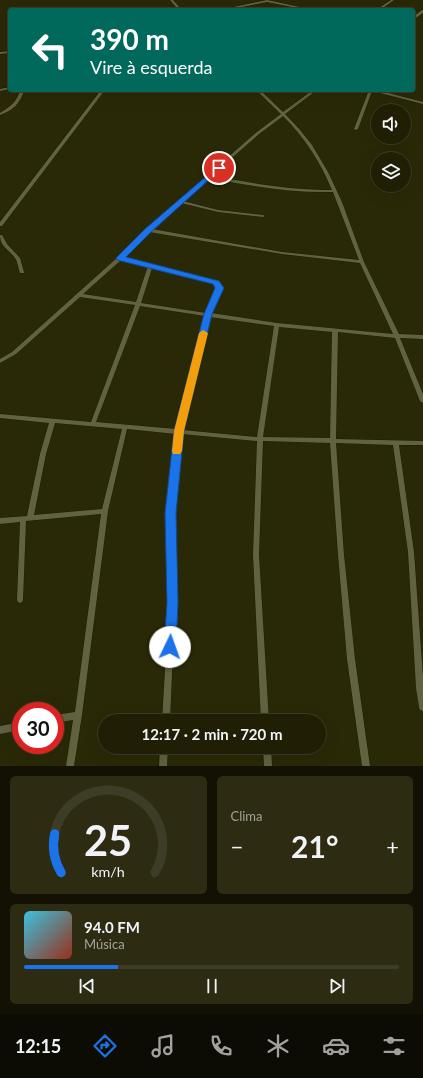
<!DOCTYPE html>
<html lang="pt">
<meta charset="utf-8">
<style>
:root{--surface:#201f05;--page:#2d2c13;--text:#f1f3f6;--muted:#a2a29a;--line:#3d3d27;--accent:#1a73e8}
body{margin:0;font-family:Lato,sans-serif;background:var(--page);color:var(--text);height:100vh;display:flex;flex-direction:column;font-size:15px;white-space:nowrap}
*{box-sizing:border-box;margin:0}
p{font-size:13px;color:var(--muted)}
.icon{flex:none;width:22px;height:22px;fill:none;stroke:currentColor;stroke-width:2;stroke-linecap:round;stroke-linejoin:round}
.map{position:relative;height:766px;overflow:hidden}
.details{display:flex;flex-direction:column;gap:10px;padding:10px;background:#121103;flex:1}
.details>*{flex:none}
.banner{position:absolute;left:8px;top:8px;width:407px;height:84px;border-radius:4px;box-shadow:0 4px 16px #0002,0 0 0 1px var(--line);background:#00695c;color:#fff;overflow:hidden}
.fabs{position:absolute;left:371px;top:104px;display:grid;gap:8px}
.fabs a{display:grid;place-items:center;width:40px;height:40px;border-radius:50%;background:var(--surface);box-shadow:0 4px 16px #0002,0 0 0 1px var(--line);font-size:20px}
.speed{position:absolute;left:12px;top:702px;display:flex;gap:8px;font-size:20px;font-weight:700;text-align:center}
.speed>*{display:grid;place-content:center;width:52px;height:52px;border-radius:50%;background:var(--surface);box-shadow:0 4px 16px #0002,0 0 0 1px var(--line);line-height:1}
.speed .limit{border:6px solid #d22;background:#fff;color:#111}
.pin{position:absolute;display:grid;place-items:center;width:34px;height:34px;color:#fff;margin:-17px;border:2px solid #fff;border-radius:50%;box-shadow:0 1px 4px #0007}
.me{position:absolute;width:44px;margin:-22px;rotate:3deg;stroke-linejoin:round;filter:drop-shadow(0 0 3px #0008)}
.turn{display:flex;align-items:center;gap:14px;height:84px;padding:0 16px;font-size:18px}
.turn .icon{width:52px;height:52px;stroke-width:2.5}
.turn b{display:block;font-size:28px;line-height:34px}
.big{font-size:30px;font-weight:700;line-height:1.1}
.details .card{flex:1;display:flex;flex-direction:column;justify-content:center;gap:6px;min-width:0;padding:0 14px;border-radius:6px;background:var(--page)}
.details .dial{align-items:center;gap:0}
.dial svg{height:104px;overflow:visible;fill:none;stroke:var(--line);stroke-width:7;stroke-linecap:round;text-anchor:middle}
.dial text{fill:var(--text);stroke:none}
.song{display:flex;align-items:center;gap:12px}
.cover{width:48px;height:48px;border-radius:6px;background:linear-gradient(135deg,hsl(190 70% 55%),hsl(10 70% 35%))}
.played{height:4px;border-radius:2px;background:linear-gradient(90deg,var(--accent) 25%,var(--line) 25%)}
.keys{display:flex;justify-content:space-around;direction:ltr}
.heat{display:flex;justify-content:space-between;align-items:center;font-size:22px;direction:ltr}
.details .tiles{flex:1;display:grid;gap:10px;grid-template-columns:1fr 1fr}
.card:last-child{grid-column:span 2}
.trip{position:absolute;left:98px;top:714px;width:228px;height:40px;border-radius:20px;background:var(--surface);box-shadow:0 4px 16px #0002,0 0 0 1px var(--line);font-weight:700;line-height:40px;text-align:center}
.tab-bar{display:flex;height:64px;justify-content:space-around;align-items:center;background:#0d0c02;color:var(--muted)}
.tab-bar .icon{width:28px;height:28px}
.tab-bar .active{color:var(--accent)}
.tab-bar b{font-size:18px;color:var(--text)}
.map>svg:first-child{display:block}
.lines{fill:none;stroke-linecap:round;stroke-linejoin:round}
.minor-casing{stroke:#121200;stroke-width:0.5}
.minor{fill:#61623f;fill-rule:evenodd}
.route{fill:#1a73e8;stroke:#114b97}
.slow{fill:#f59e0b}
</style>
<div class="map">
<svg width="423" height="766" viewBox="0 0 423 766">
<rect width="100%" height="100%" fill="#2a2907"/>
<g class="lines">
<g class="minor-casing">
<path id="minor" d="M 170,0 L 173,0 L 182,10 L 178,10 L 177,9 L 166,10 L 176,7 Z
M 267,0 L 314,10 L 307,10 L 267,2 L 226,10 L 219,10 Z
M 391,0 L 394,0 L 380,10 L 376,10 Z
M 422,10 L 423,10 L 423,13 L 413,20 L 413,17 Z
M 10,51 L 10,53 L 0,54 L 0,52 Z
M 10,87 L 10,89 L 0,91 L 0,89 Z
M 20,90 L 24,90 C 21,103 12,111 0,115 L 0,113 C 10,107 17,102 20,90 Z
M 101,90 L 105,90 L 2,226 L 0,226 L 0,222 Z
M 256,90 L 260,90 L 283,112 L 313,90 L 317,90 L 285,114 L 300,130 L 312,145 L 328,172 L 342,202 L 364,262 L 399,334 L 423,335 L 423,339 L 400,338 L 423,394 L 423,403 L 421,402 L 420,401 L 395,338 L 338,332 L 336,439 L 423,441 L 423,445 L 399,445 L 414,552 L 423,677 L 423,711 L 420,710 L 419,707 L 416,688 L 408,552 L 393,445 L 336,443 L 344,555 L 355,659 L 370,766 L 362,766 L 347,659 L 338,555 L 330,443 L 263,441 L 259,555 L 269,721 L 261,721 L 253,555 L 257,441 L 182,434 L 174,513 L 175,603 L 170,721 L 162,721 L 169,603 L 168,513 L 176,434 L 127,429 L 108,511 L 82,715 L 74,766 L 66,766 L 73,720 L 55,723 L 55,715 L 75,712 L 101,514 L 26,521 L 23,600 L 22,602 L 20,603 L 18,602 L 17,600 L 20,522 L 0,524 L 0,518 L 27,516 L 40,454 L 49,423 L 0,418 L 0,414 L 91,422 L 135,305 L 80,297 L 16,354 L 0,363 L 0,359 L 12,352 L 118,257 L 146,229 L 257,132 L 281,114 ZM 283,116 C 305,138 320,161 332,190 C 291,190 252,183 211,176 L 259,134 ZM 209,178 C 250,186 291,193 333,192 L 359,260 L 282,252 L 152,229 L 181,203 L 218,212 L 263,217 L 265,216 L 263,215 L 218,210 L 183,201 ZM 149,232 L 282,254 L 360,263 L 393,334 L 277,323 L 211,313 L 221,288 L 218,281 L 123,257 ZM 121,260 L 148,266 L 136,302 L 83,294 ZM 152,268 L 214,283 L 217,288 L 206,313 L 141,303 ZM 140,306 L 205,316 L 176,429 L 96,422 ZM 210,317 L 274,326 L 257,437 L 182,430 ZM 279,327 L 332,332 L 330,438 L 263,437 ZM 55,423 L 122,429 L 102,509 L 34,515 L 46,454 Z
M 369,90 L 377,90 L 423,102 L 423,104 L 372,91 L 358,129 L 355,130 L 354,129 Z
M 0,235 L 2,235 L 7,244 L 20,258 L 24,272 L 24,273 L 20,273 C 18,268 18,262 15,258 C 9,249 0,247 0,235 Z
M 21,722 L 21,730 L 0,734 L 0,726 Z
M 160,747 L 168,747 L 167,766 L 159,766 Z
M 263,747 L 271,747 L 272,766 L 264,766 Z"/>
</g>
<use href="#minor" class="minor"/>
</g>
<path class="route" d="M 217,167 L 222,168 L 151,232 L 126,257 L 219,281 L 224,288 L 212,314 L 184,431 L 176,513 L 178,603 L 176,647 L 174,651 L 170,653 L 166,651 L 164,647 L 167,603 L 165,513 L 174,431 L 204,314 L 215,288 L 213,284 L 117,260 L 116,258 L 145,229 Z"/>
<path class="slow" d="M 203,330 L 208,333 L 184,431 L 182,451 L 180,454 L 173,454 L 172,451 L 174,431 L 199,333 Z"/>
</svg>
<div class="fabs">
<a><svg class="icon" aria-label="sound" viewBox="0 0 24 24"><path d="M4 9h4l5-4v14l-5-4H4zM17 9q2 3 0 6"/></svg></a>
<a><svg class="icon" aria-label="layers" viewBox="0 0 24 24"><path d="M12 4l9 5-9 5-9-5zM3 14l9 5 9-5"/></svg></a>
</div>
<div class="speed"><div class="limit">30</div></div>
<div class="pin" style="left:219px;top:168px;background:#d93025"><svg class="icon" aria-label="arrive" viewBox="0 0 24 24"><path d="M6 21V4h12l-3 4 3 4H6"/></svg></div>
<svg class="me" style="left:170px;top:647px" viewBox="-20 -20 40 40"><circle r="19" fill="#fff"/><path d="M0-13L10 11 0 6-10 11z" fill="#1a73e8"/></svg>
<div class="trip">12:17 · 2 min · 720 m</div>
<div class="banner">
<div class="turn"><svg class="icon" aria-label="left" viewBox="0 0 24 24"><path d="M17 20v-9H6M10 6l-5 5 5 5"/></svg><div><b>390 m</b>Vire à esquerda</div></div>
</div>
</div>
<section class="details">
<div class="tiles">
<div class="card dial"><svg viewBox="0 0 100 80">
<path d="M14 69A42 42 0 1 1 86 69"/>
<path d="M14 69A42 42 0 0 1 9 39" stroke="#1a73e8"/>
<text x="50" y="56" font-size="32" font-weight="700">25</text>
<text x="50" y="72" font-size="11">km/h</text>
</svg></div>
<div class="card"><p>Clima</p>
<div class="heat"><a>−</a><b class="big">21°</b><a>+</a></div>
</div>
<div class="card">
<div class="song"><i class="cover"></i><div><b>94.0 FM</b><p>Música</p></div></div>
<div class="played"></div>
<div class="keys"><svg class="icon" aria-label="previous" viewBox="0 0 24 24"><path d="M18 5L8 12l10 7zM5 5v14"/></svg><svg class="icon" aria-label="pause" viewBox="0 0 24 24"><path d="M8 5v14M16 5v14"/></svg><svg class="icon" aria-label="next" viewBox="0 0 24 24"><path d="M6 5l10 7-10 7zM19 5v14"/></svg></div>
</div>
</div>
</section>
<nav class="tab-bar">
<b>12:15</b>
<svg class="icon active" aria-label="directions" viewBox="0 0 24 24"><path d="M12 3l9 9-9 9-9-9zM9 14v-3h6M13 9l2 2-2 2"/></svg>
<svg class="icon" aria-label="music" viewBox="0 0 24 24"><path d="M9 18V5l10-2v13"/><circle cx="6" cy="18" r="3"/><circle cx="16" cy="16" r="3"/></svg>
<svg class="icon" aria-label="phone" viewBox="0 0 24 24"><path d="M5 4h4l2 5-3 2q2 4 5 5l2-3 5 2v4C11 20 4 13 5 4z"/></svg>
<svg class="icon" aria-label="climate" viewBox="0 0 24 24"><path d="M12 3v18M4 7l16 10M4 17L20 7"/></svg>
<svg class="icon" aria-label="car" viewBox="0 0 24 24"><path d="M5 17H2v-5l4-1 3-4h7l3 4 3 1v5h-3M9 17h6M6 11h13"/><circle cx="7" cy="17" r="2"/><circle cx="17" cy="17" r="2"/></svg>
<svg class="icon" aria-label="filters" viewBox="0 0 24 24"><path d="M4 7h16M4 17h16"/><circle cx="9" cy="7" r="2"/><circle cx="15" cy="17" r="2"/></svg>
</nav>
